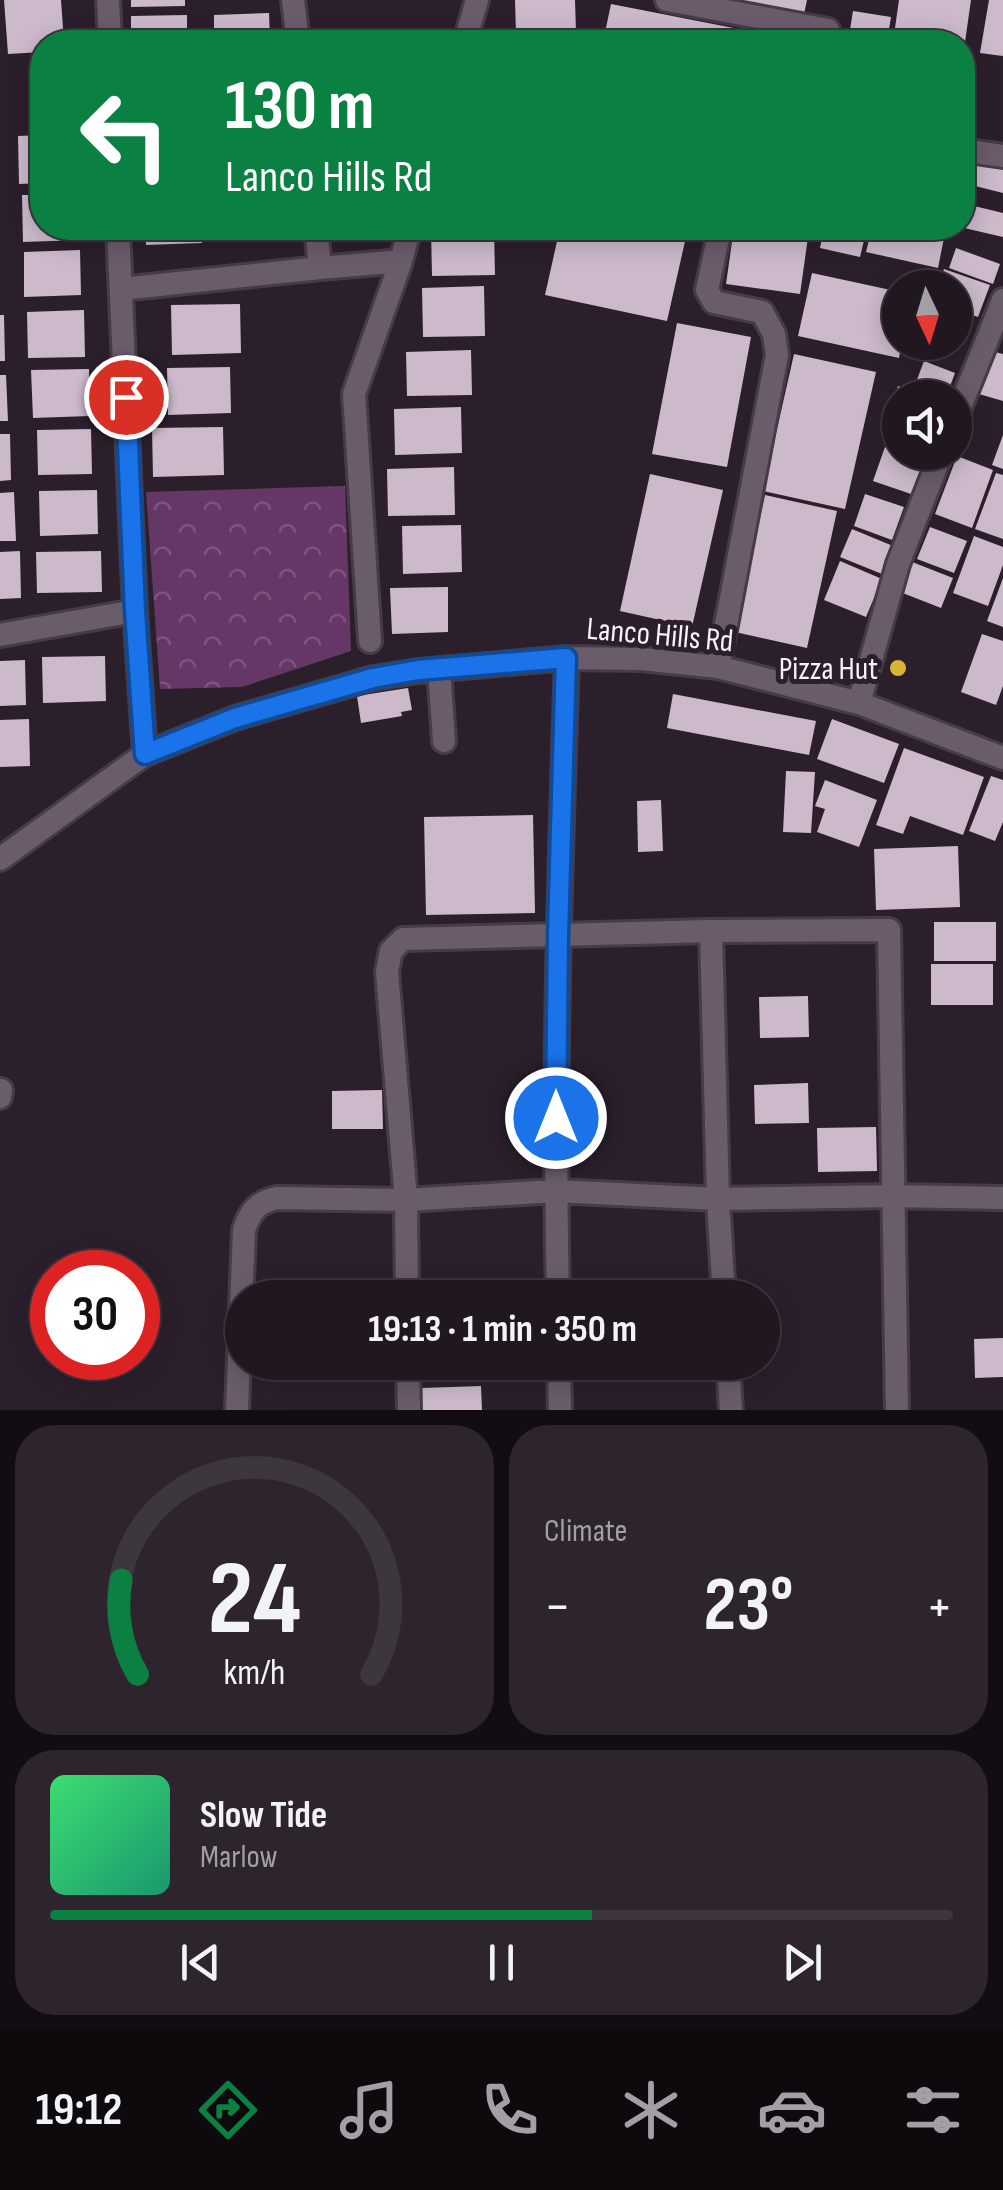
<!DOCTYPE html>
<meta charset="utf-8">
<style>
:root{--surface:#211721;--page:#2d242e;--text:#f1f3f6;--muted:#a29fa5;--line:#3e363f;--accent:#0b8043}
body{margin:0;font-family:"Sofia Sans Condensed",sans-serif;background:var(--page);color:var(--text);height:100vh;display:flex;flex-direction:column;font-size:38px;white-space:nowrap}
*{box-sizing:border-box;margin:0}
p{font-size:32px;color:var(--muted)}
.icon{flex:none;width:55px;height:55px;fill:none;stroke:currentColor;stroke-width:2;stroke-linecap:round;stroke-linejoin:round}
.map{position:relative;height:1410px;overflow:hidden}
.details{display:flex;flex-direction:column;gap:15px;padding:15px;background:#120d12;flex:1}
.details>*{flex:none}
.guide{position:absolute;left:30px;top:30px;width:945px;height:210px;border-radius:40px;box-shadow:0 5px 25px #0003,0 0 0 2px var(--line);background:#0b8043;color:#fff;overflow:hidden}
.needle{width:65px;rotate:176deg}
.fabs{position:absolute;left:882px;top:270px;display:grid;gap:20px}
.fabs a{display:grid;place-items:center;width:90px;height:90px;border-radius:50%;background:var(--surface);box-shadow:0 5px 25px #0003,0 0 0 2px var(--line);font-size:50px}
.speed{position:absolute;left:30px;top:1250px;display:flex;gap:20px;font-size:50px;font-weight:700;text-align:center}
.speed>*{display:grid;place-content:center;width:130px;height:130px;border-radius:50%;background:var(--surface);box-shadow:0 5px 25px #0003,0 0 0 2px var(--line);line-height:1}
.speed .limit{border:15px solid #d22;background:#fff;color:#111}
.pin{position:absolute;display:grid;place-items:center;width:85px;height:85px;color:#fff;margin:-42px;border:5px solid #fff;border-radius:50%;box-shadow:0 2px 10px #0007}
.me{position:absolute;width:110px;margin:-55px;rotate:0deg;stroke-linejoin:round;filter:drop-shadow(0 0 8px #0008)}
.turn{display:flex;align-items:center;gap:35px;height:210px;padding:0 30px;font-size:45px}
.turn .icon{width:130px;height:130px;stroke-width:2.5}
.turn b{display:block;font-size:70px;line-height:85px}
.big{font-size:75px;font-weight:700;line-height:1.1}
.details .card{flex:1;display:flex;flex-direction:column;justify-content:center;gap:15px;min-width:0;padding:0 35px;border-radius:40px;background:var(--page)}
.details .dial{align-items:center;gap:0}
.dial svg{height:260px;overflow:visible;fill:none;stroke:var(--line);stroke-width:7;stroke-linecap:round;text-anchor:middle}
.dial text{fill:var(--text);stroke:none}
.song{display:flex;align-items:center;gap:30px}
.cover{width:120px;height:120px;border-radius:15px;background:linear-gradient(135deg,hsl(140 70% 55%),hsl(160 70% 35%))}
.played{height:10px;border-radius:5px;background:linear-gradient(90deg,var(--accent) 60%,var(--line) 60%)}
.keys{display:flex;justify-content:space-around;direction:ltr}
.heat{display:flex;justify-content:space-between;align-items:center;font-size:55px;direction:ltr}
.details .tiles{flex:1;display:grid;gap:15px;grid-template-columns:1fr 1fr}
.card:last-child{grid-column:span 2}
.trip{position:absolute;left:225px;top:1280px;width:555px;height:100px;border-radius:50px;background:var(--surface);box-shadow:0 5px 25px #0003,0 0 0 2px var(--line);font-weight:700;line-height:100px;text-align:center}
.dock{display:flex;height:160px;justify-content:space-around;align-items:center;background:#0d090d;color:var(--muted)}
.dock .icon{width:70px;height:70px}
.dock .selected{color:var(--accent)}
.dock b{font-size:45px;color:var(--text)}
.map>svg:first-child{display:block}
.park{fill:url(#park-crowns)}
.building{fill:#ccbacc}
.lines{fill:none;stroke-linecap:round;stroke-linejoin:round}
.minor-casing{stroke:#463c46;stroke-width:28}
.minor{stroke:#6b5c6b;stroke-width:22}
.route-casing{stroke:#114b97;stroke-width:25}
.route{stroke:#1a73e8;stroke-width:18}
.poi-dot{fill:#d9b334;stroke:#2c1f2c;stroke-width:4}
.labels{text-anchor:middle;stroke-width:10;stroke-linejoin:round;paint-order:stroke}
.street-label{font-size:32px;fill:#f9f0f9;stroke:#2c1f2c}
.poi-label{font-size:32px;fill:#f9f0f9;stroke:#2c1f2c;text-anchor:end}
</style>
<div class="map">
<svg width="1003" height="1410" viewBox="0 0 1003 1410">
<defs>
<pattern id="park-crowns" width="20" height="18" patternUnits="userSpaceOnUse" patternTransform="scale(2.5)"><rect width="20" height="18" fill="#653766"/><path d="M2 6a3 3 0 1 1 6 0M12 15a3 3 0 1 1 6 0" fill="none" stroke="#7c547d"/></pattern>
</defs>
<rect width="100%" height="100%" fill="#2c1f2c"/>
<path class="park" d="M 345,486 L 351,651 L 242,687 L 160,689 L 146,492 Z"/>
<path class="building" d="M 4,0 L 61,0 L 64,42 L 42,42 L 42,52 L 8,54 Z
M 131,0 L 185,0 L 185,6 L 131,7 Z
M 515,0 L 575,0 L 576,32 L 516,33 Z
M 721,0 L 807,0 L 803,19 Z
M 899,0 L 971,0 L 965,42 L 893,42 Z
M 989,0 L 1003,0 L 1003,56 L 980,53 Z
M 611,4 L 754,32 L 752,42 L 603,42 Z
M 853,11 L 891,17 L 887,42 L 848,42 Z
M 269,13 L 270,42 L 214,42 L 214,15 Z
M 187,15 L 187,42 L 131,42 L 131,16 Z
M 761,36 L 789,40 L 789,42 L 760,42 Z
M 42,135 L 42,183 L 19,184 L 18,136 Z
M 977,159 L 1003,165 L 1003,193 L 971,185 Z
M 22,195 L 42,195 L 42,228 L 80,228 L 81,240 L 23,242 Z
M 970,205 L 1003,213 L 1003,237 L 964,228 Z
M 145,228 L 202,228 L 202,243 L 146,245 Z
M 220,228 L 282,228 L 283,240 L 220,241 Z
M 431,228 L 494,228 L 495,275 L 432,276 Z
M 560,228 L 688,228 L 667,321 L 545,295 Z
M 734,228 L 809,230 L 800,294 L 726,284 Z
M 824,228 L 867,228 L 860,257 L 820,248 Z
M 872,228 L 946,228 L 938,268 L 866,252 Z
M 956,248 L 1000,264 L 993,284 L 949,268 Z
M 80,250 L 81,295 L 24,297 L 24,252 Z
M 944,269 L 990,285 L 978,317 L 955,309 L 955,288 L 937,288 Z
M 812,273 L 900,292 L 900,342 L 902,342 L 899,358 L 798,336 Z
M 484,286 L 485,336 L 423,337 L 422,288 Z
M 240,304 L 241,353 L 172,355 L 171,305 Z
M 84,310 L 85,357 L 28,358 L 27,312 Z
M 0,315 L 4,315 L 5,361 L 0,361 Z
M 677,323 L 751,337 L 727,467 L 652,454 Z
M 471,350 L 472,395 L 407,396 L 406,352 Z
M 991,351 L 1003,354 L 1003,401 L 979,394 Z
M 794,354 L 876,372 L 845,509 L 763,491 Z
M 924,361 L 955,373 L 946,397 L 915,385 Z
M 230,367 L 231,413 L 168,415 L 167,368 Z
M 89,369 L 90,416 L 33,418 L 31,370 Z
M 0,375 L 6,375 L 8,421 L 0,421 Z
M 898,386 L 930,397 L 930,398 L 900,398 L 900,413 L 890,410 Z
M 461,407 L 462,453 L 395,455 L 394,409 Z
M 223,427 L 224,475 L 153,477 L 152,428 Z
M 91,429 L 92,474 L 38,475 L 37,430 Z
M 0,434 L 10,434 L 11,480 L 0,481 Z
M 1003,435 L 1003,469 L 992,465 Z
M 885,447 L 926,461 L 914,495 L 873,481 Z
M 957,456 L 993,470 L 972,528 L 935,514 Z
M 454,467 L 455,515 L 388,516 L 387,469 Z
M 996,473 L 1003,475 L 1003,539 L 975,529 Z
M 650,474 L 723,490 L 692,627 L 620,611 Z
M 97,490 L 98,534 L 40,536 L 39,491 Z
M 14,492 L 16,541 L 0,541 L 0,493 Z
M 865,494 L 904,507 L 892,540 L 854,526 Z
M 765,495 L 837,511 L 807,648 L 735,632 Z
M 461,525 L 462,572 L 403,574 L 402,526 Z
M 930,527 L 967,541 L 954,573 L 917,559 Z
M 852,529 L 893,546 L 882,574 L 840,557 Z
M 974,536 L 1003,547 L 1003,565 L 988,606 L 953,593 Z
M 20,551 L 21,598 L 0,599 L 0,552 Z
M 101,551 L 102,592 L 37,593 L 36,552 Z
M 907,560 L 953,578 L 941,608 L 895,590 Z
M 840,561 L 882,579 L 866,617 L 824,600 Z
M 1003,578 L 1003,627 L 987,621 Z
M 448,587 L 448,632 L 392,634 L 390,588 Z
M 982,634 L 1003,641 L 1003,686 L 996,705 L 961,692 Z
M 105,656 L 106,701 L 43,703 L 42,657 Z
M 25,660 L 26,705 L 0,706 L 0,661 Z
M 408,688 L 412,710 L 401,712 L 402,716 L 361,723 L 357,696 Z
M 673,694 L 816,721 L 809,755 L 667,728 Z
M 29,719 L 30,766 L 0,767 L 0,720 Z
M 832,719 L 899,744 L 884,783 L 817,759 Z
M 904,748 L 984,777 L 963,835 L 910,816 L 903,834 L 876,825 Z
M 786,771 L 815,772 L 811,833 L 783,832 Z
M 991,776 L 1003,780 L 1003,822 L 995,841 L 969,831 Z
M 825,780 L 877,800 L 859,847 L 817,832 L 825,809 L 815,806 Z
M 661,800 L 663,851 L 638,852 L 637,801 Z
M 533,815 L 535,913 L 426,915 L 424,817 Z
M 958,846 L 960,907 L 876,910 L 874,849 Z
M 934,922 L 996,922 L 996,961 L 934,961 Z
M 931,964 L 993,964 L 993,1005 L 931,1005 Z
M 808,996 L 809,1037 L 760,1038 L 759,997 Z
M 808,1083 L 809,1123 L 755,1124 L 754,1085 Z
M 382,1090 L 383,1129 L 332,1129 L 332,1091 Z
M 876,1127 L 877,1171 L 818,1172 L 817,1128 Z
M 1003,1338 L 1003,1377 L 975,1378 L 974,1339 Z
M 481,1386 L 482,1410 L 422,1410 L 422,1388 Z"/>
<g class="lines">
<g class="minor-casing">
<path id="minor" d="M 108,0 L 110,42
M 293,0 L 298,42
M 667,0 L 828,30 L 826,42
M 465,42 L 477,0
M 962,150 L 1003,156
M 118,228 L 135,611 L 145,754
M 320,268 L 401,261 L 410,228
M 121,289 L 320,268 L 316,228
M 955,420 L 1003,300
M 0,635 L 135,611
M 370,641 L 354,394 L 401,261
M 718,667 L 777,355 L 774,334 L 762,312 L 714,302 L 707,290 L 720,229
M 439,669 L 444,741
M 859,703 L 898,564 L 942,452
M 0,859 L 145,754 L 235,718 L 373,678 L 418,671 L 567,658 L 642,659 L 718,667 L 859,703 L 1003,758
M 0,1097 L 1,1090
M 407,1298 L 406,1200 L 387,972 L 391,951 L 403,939 L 711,931
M 558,1298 C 553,1084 560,871 567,658
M 408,1362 L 409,1410
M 559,1362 L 560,1410
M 728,1362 L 731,1410
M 237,1410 L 244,1230 C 250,1211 258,1202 277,1198 L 406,1200 L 556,1191 L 718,1199 L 724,1298
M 897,1410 L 889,930 L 711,931 L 718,1199 L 894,1196 L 1003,1198"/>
</g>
<use href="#minor" class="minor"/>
</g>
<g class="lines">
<g class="route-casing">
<path id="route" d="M 126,397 L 135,611 L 145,754 L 235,718 L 373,678 L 418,670 L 566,658 L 558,935 L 556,1118"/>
</g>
<use href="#route" class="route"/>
</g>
<circle class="poi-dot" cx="898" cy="668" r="10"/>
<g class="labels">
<g class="street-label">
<text transform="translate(660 634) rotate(5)" y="11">Lanco Hills Rd</text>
</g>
<g class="poi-label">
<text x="878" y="679">Pizza Hut</text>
</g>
</g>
</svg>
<div class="fabs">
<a><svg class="needle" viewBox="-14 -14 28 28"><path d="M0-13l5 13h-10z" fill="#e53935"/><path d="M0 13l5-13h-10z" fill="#a29fa5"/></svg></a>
<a><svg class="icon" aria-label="sound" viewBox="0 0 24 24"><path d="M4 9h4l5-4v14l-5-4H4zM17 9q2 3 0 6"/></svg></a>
</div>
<div class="speed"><div class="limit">30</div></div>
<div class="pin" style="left:126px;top:397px;background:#d93025"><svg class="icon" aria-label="arrive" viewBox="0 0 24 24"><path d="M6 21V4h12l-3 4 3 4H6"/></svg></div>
<svg class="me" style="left:556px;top:1118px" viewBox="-20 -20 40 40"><circle r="17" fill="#1a73e8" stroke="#fff" stroke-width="3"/><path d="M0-11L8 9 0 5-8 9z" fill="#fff"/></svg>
<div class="trip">19:13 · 1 min · 350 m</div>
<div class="guide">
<div class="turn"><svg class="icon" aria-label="left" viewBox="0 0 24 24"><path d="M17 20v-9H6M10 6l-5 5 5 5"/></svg><div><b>130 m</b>Lanco Hills Rd</div></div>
</div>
</div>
<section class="details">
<div class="tiles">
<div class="card dial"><svg viewBox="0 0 100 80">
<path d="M14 69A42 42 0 1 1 86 69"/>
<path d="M14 69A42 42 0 0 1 9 40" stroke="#0b8043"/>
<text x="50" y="56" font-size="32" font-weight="700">24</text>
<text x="50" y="72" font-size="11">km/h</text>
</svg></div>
<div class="card"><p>Climate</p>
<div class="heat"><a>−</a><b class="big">23°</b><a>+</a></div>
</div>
<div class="card">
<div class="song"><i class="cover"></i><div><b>Slow Tide</b><p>Marlow</p></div></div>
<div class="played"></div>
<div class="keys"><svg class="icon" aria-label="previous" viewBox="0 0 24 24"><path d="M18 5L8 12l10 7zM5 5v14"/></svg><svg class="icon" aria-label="pause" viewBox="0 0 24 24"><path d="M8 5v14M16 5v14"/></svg><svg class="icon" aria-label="next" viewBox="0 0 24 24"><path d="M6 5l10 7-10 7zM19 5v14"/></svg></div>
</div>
</div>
</section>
<nav class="dock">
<b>19:12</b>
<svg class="icon selected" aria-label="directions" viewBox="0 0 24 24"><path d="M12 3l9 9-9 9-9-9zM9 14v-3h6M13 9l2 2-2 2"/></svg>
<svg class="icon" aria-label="music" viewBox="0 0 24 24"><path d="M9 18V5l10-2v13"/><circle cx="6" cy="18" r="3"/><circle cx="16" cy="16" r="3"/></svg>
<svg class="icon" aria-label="phone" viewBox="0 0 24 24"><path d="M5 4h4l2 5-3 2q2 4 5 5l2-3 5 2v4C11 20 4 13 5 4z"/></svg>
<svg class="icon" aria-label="climate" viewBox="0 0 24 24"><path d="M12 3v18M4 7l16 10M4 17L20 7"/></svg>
<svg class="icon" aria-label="car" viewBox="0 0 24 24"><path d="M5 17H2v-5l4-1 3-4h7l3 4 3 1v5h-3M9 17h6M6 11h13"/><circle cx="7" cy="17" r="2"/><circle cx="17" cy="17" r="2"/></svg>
<svg class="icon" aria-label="filters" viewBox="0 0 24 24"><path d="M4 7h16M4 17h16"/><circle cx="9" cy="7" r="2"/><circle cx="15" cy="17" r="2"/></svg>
</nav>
